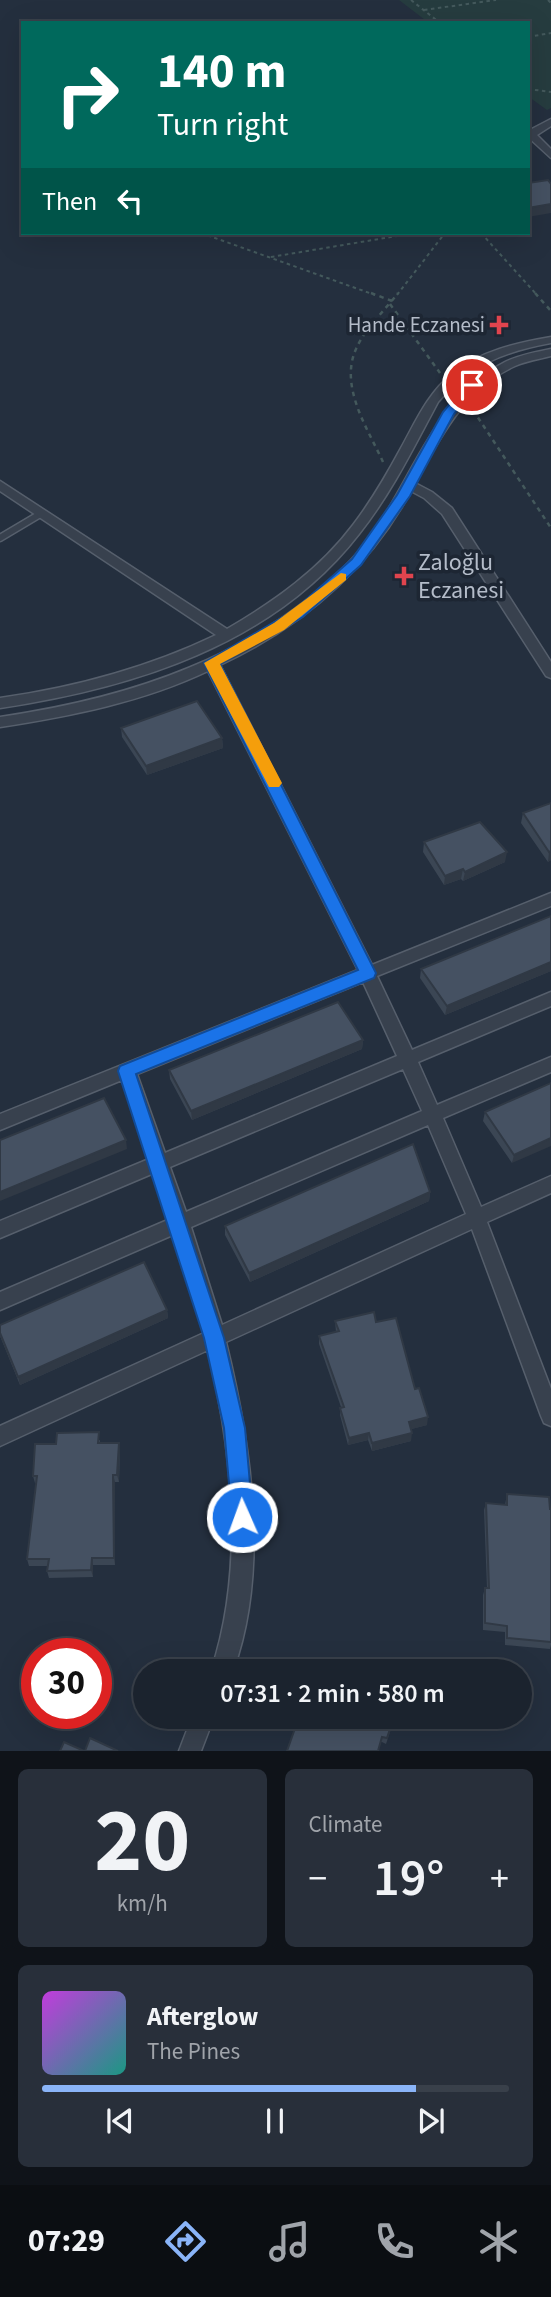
<!DOCTYPE html>
<meta charset="utf-8">
<style>
:root{--surface:#1b232e;--page:#282f3a;--text:#f1f3f6;--muted:#a0a4aa;--line:#39404a;--accent:#8ab4f8}
body{margin:0;font-family:"Source Sans 3",sans-serif;background:var(--page);color:var(--text);height:100vh;display:flex;flex-direction:column;font-size:26px;white-space:nowrap}
*{box-sizing:border-box;margin:0}
p{font-size:23px;color:var(--muted)}
.icon{flex:none;width:38px;height:38px;fill:none;stroke:currentColor;stroke-width:2;stroke-linecap:round;stroke-linejoin:round}
.map{position:relative;height:1751px;overflow:hidden}
.details{display:flex;flex-direction:column;gap:18px;padding:18px;background:#0f1319;flex:1}
.details>*{flex:none}
.guide{position:absolute;left:21px;top:21px;width:509px;height:214px;border-radius:0px;box-shadow:0 7px 28px #0002,0 0 0 2px var(--line);background:#00695c;color:#fff;overflow:hidden}
.speed{position:absolute;left:21px;top:1638px;display:flex;gap:14px;font-size:35px;font-weight:700;text-align:center}
.speed>*{display:grid;place-content:center;width:91px;height:91px;border-radius:50%;background:var(--surface);box-shadow:0 7px 28px #0002,0 0 0 2px var(--line);line-height:1}
.speed .limit{border:10px solid #d22;background:#fff;color:#111}
.pin{position:absolute;display:grid;place-items:center;width:60px;height:60px;color:#fff;margin:-30px;border:4px solid #fff;border-radius:50%;box-shadow:0 2px 7px #0007}
.me{position:absolute;width:77px;margin:-38px;rotate:358deg;stroke-linejoin:round;filter:drop-shadow(0 0 5px #0008)}
.turn{display:flex;align-items:center;gap:24px;height:147px;padding:0 21px;font-size:32px}
.turn .icon{width:91px;height:91px;stroke-width:2.5}
.turn b{display:block;font-size:49px;line-height:60px}
.then{display:flex;align-items:center;height:66px;padding:0 21px;background:#0003;gap:14px;font-size:26px}
.big{font-size:52px;font-weight:600;line-height:1.1}
.details .widget{flex:1;display:flex;flex-direction:column;justify-content:center;gap:10px;min-width:0;padding:0 24px;border-radius:10px;background:var(--page)}
.details .dial{align-items:center;gap:0}
.dial b{font-size:91px;line-height:1}
.song{display:flex;align-items:center;gap:21px}
.cover{width:84px;height:84px;border-radius:10px;background:linear-gradient(135deg,hsl(290 70% 55%),hsl(170 70% 35%))}
.played{height:7px;border-radius:4px;background:linear-gradient(90deg,var(--accent) 80%,var(--line) 80%)}
.keys{display:flex;justify-content:space-around;direction:ltr}
.heat{display:flex;justify-content:space-between;align-items:center;font-size:38px;direction:ltr}
.details .tiles{flex:1;display:grid;gap:18px;grid-template-columns:1fr 1fr}
.widget:last-child{grid-column:span 2}
.trip{position:absolute;left:133px;top:1659px;width:399px;height:70px;border-radius:35px;background:var(--surface);box-shadow:0 7px 28px #0002,0 0 0 2px var(--line);font-weight:600;line-height:70px;text-align:center}
.menu{display:flex;height:112px;justify-content:space-around;align-items:center;background:#0b0e12;color:var(--muted)}
.menu .icon{width:49px;height:49px}
.menu .active{color:var(--accent)}
.menu b{font-size:32px;color:var(--text)}
.map>svg:first-child{display:block}
.green{fill:#263c3f}
.lines{fill:none;stroke-linecap:round;stroke-linejoin:round}
.service-casing{stroke:#565f6c;stroke-width:9}
.minor-casing{stroke:#565f6c;stroke-width:3}
.path-far1{stroke:#44595c;stroke-width:2;stroke-dasharray:3.5 3.5;stroke-linecap:butt}
.path{stroke:#44595c;stroke-width:2.5;stroke-dasharray:4.5 4.5;stroke-linecap:butt}
.service{stroke:#38414e;stroke-width:6}
.minor{fill:#38414e;fill-rule:evenodd}
.wall{fill:#3b4654}
.shaded-wall{fill:#303945}
.building{fill:#455162;stroke:#303945;stroke-width:2}
.route{fill:#1a73e8;stroke:#114b97;stroke-width:2}
.slow{fill:#f59e0b}
.health-dot{fill:#e0444e;stroke:#1d2633;stroke-width:2.5}
.labels{text-anchor:middle;stroke-width:7;stroke-linejoin:round;paint-order:stroke}
.far-poi-label{font-size:21px;fill:#b4bcc9;stroke:#1d2633;text-anchor:end}
.poi-label{font-size:24px;fill:#b4bcc9;stroke:#1d2633;text-anchor:start}
</style>
<div class="map">
<svg width="551" height="1751" viewBox="0 0 551 1751">
<rect width="100%" height="100%" fill="#242f3e"/>
<path class="green" d="M 399,0 L 551,0 L 551,108 L 547,110 L 529,97 L 528,23 L 429,23 Z"/>
<g class="lines">
<g class="service-casing">
<path id="service" d="M 0,538 L 42,513"/>
</g>
<g class="minor-casing">
<path id="minor" d="M 551,119 L 551,126 L 537,135 L 551,149 L 551,158 L 528,137 L 528,131 Z
M 551,337 L 551,343 C 506,351 467,366 438,402 C 414,447 391,494 359,534 C 273,645 133,688 0,708 L 0,698 C 76,687 147,668 216,635 L 0,491 L 0,481 L 227,629 C 275,601 320,569 353,525 C 372,500 387,474 401,448 C 416,421 428,393 452,374 C 480,351 516,343 551,337 Z
M 551,349 L 551,356 C 539,359 526,361 515,366 C 465,389 440,437 415,483 L 432,492 L 452,508 L 551,662 L 551,678 L 546,676 L 442,514 L 424,498 L 411,491 C 368,571 301,627 220,665 L 372,965 L 551,893 L 551,906 L 377,976 L 412,1050 L 551,992 L 551,1006 L 418,1062 L 437,1105 L 551,1057 L 551,1072 L 443,1118 L 481,1207 L 551,1176 L 551,1193 L 487,1222 L 551,1389 L 551,1426 L 544,1423 L 541,1416 L 472,1229 L 226,1342 C 251,1444 270,1570 233,1671 L 211,1671 C 245,1569 233,1454 208,1350 L 0,1446 L 0,1426 L 204,1333 L 175,1234 L 0,1310 L 0,1292 L 170,1219 L 154,1173 L 0,1238 L 0,1221 L 149,1159 L 122,1080 L 0,1130 L 0,1114 L 358,970 L 208,671 C 143,702 71,716 0,727 L 0,717 C 130,698 257,657 351,560 C 410,498 424,403 505,362 C 519,355 536,352 551,349 ZM 363,982 L 397,1056 L 165,1153 L 137,1074 ZM 403,1069 L 422,1111 L 186,1212 L 170,1167 ZM 428,1125 L 466,1214 L 222,1325 L 191,1227 Z
M 192,1717 L 214,1717 L 201,1751 L 179,1751 Z"/>
</g>
<path class="path-far1" d="M 411,0 L 440,23
M 548,0 L 551,3
M 424,10 L 496,0
M 528,37 L 551,33
M 528,89 L 551,92
M 201,233 L 375,295
M 481,233 L 537,295
M 271,257 L 415,233
M 397,295 L 445,233"/>
<path class="path" d="M 371,293 L 392,301
M 535,293 L 551,311
M 390,304 L 440,373
M 473,410 L 551,528
M 383,462 C 368,429 339,387 356,349 C 364,330 385,310 398,293"/>
<use href="#service" class="service"/>
<use href="#minor" class="minor"/>
</g>
<path class="wall" d="M 121,728 L 222,738 L 223,748 L 147,775 L 122,737 Z
M 551,803 L 551,860 L 548,862 L 521,823 L 523,813 Z
M 424,842 L 505,862 L 463,881 L 461,879 L 444,885 L 423,852 Z
M 551,916 L 551,971 L 445,1015 L 420,978 L 421,969 Z
M 363,1040 L 362,1049 L 192,1120 L 170,1079 L 169,1070 Z
M 551,1083 L 512,1163 L 483,1121 L 485,1112 Z
M 430,1192 L 429,1201 L 250,1282 L 225,1235 L 225,1226 Z
M 167,1310 L 168,1318 L 20,1385 L 0,1336 L 0,1325 Z
M 335,1321 L 376,1322 L 415,1389 L 427,1425 L 411,1429 L 411,1441 L 372,1451 L 368,1440 L 348,1445 L 340,1415 L 341,1407 L 319,1344 L 319,1336 L 336,1332 Z
M 100,1440 L 100,1443 L 120,1450 L 119,1482 L 115,1482 L 115,1565 L 93,1565 L 93,1577 L 49,1578 L 47,1571 L 48,1566 L 29,1566 L 27,1559 L 36,1483 L 35,1483 L 33,1476 L 56,1444 Z
M 507,1494 L 551,1509 L 551,1645 L 550,1649 L 505,1645 L 505,1632 L 483,1630 L 483,1595 L 485,1588 L 487,1588 L 484,1510 L 486,1503 L 505,1505 Z
M 395,1717 L 386,1744 L 382,1742 L 287,1751 Z"/>
<path class="shaded-wall" d="M 551,204 L 551,213 L 528,217 L 528,208 Z
M 222,738 L 223,748 L 147,775 L 146,766 Z
M 551,851 L 551,860 L 548,862 L 549,852 Z
M 507,852 L 505,862 L 463,881 L 465,872 Z
M 463,869 L 461,879 L 444,885 L 445,876 Z
M 551,962 L 551,971 L 445,1015 L 447,1006 Z
M 363,1040 L 362,1049 L 192,1120 L 191,1111 Z
M 551,1138 L 551,1146 L 512,1163 L 514,1155 Z
M 126,1140 L 127,1149 L 0,1201 L 0,1192 Z
M 430,1192 L 429,1201 L 250,1282 L 249,1273 Z
M 167,1310 L 168,1318 L 20,1385 L 18,1377 Z
M 428,1417 L 427,1425 L 408,1430 L 409,1422 Z
M 369,1433 L 368,1440 L 348,1445 L 349,1438 Z
M 412,1433 L 411,1441 L 372,1451 L 372,1443 Z
M 119,1443 L 120,1450 L 119,1482 L 117,1475 Z
M 113,1475 L 115,1482 L 115,1565 L 114,1558 Z
M 92,1558 L 93,1565 L 93,1577 L 91,1570 Z"/>
<path class="building" d="M 548,180 L 551,184 L 551,204 L 528,208 L 528,183 Z
M 197,701 L 222,738 L 146,766 L 121,728 Z
M 551,803 L 551,851 L 549,852 L 523,813 Z
M 480,822 L 507,852 L 465,872 L 463,869 L 445,876 L 424,842 Z
M 551,916 L 551,962 L 447,1006 L 421,969 Z
M 338,1002 L 363,1040 L 191,1111 L 169,1070 Z
M 551,1083 L 551,1138 L 514,1155 L 485,1112 Z
M 104,1098 L 126,1140 L 0,1192 L 0,1140 Z
M 413,1144 L 430,1192 L 249,1273 L 225,1226 Z
M 144,1262 L 167,1310 L 18,1377 L 0,1333 L 0,1325 Z
M 374,1312 L 376,1322 L 396,1318 L 415,1389 L 419,1388 L 428,1417 L 409,1422 L 412,1433 L 372,1443 L 369,1433 L 349,1438 L 340,1408 L 344,1407 L 319,1336 L 339,1331 L 335,1321 Z
M 99,1432 L 98,1443 L 119,1443 L 117,1475 L 113,1475 L 114,1558 L 92,1558 L 91,1570 L 47,1571 L 49,1559 L 27,1559 L 37,1476 L 33,1476 L 35,1444 L 56,1444 L 57,1433 Z
M 507,1494 L 549,1497 L 550,1509 L 551,1509 L 551,1642 L 507,1638 L 507,1626 L 485,1623 L 485,1588 L 489,1588 L 486,1503 L 507,1505 Z
M 338,1663 L 359,1671 L 335,1671 Z
M 313,1666 L 325,1671 L 311,1671 Z
M 299,1717 L 394,1717 L 387,1738 L 382,1737 L 378,1751 L 287,1751 Z
M 90,1738 L 118,1751 L 85,1751 Z
M 64,1742 L 84,1751 L 60,1751 Z"/>
<path class="route" d="M 468,382 L 478,385 L 454,414 L 410,496 L 361,565 L 303,617 L 220,664 L 376,973 L 374,978 L 136,1074 L 224,1338 L 245,1428 L 253,1517 L 250,1524 L 242,1527 L 235,1524 L 232,1517 L 224,1428 L 204,1338 L 118,1071 L 120,1066 L 358,970 L 204,663 L 293,611 L 352,559 L 397,495 L 443,412 Z"/>
<path class="slow" d="M 341,573 L 346,574 L 346,580 L 284,630 L 220,664 L 282,783 L 279,787 L 269,787 L 204,663 L 274,623 Z"/>
<g class="health-dot">
<path d="M495.5 314.5h7v7h7v7h-7v7h-7v-7h-7v-7h7z"/>
<path d="M400.5 565.5h7v7h7v7h-7v7h-7v-7h-7v-7h7z"/>
</g>
<g class="labels">
<g class="far-poi-label">
<text x="485" y="332">Hande Eczanesi</text>
</g>
<g class="poi-label">
<text x="418" y="570">Zaloğlu<tspan x="418" dy="28">Eczanesi</tspan></text>
</g>
</g>
</svg>
<div class="speed"><div class="limit">30</div></div>
<div class="pin" style="left:472px;top:385px;background:#d93025"><svg class="icon" aria-label="arrive" viewBox="0 0 24 24"><path d="M6 21V4h12l-3 4 3 4H6"/></svg></div>
<svg class="me" style="left:242px;top:1517px" viewBox="-20 -20 40 40"><circle r="17" fill="#1a73e8" stroke="#fff" stroke-width="3"/><path d="M0-11L8 9 0 5-8 9z" fill="#fff"/></svg>
<div class="trip">07:31 · 2 min · 580 m</div>
<div class="guide">
<div class="turn"><svg class="icon" aria-label="right" viewBox="0 0 24 24"><path d="M7 20v-9h11M14 6l5 5-5 5"/></svg><div><b>140 m</b>Turn right</div></div>
<div class="then">Then<svg class="icon" aria-label="left" viewBox="0 0 24 24"><path d="M17 20v-9H6M10 6l-5 5 5 5"/></svg></div>
</div>
</div>
<section class="details">
<div class="tiles">
<div class="widget dial"><b>20</b><p>km/h</p></div>
<div class="widget"><p>Climate</p>
<div class="heat"><a>−</a><b class="big">19°</b><a>+</a></div>
</div>
<div class="widget">
<div class="song"><i class="cover"></i><div><b>Afterglow</b><p>The Pines</p></div></div>
<div class="played"></div>
<div class="keys"><svg class="icon" aria-label="previous" viewBox="0 0 24 24"><path d="M18 5L8 12l10 7zM5 5v14"/></svg><svg class="icon" aria-label="pause" viewBox="0 0 24 24"><path d="M8 5v14M16 5v14"/></svg><svg class="icon" aria-label="next" viewBox="0 0 24 24"><path d="M6 5l10 7-10 7zM19 5v14"/></svg></div>
</div>
</div>
</section>
<nav class="menu">
<b>07:29</b>
<svg class="icon active" aria-label="directions" viewBox="0 0 24 24"><path d="M12 3l9 9-9 9-9-9zM9 14v-3h6M13 9l2 2-2 2"/></svg>
<svg class="icon" aria-label="music" viewBox="0 0 24 24"><path d="M9 18V5l10-2v13"/><circle cx="6" cy="18" r="3"/><circle cx="16" cy="16" r="3"/></svg>
<svg class="icon" aria-label="phone" viewBox="0 0 24 24"><path d="M5 4h4l2 5-3 2q2 4 5 5l2-3 5 2v4C11 20 4 13 5 4z"/></svg>
<svg class="icon" aria-label="climate" viewBox="0 0 24 24"><path d="M12 3v18M4 7l16 10M4 17L20 7"/></svg>
</nav>
